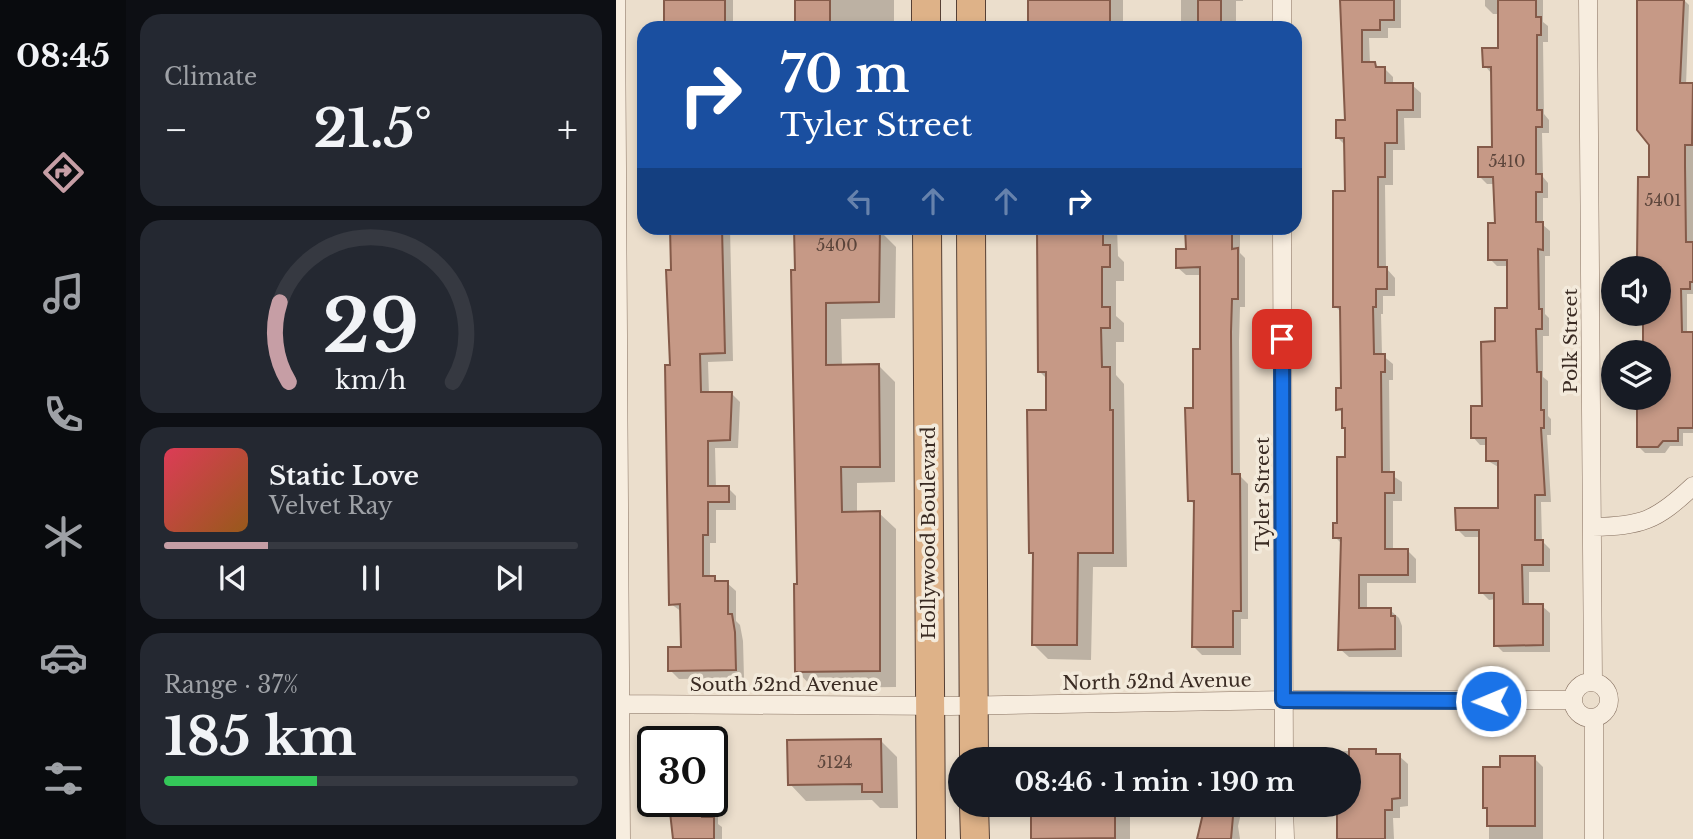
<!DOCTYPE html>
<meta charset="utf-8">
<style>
:root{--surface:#171b24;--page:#242831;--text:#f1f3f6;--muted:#9ea1a6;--line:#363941;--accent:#c69ea5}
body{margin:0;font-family:"Libre Baskerville",serif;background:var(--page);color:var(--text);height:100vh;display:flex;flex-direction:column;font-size:26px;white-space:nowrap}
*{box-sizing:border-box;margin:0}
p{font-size:23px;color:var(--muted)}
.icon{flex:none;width:38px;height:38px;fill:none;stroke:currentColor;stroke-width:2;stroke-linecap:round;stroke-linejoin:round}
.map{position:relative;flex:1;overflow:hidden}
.panel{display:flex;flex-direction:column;gap:14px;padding:14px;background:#0d0f14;width:490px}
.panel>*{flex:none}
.banner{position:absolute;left:21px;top:21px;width:665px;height:214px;border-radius:21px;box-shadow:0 4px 10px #0003;background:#1a4fa0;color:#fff;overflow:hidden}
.buttons{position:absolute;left:985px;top:256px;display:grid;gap:14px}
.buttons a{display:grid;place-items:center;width:70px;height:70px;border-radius:50%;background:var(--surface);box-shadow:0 4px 10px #0003;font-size:35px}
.speed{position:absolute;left:21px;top:726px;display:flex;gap:14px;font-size:35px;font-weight:700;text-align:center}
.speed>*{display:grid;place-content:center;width:91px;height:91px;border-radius:50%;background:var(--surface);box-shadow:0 4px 10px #0003;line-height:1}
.speed .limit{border:4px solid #111;border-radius:10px;background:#fff;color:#111}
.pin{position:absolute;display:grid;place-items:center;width:60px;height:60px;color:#fff;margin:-30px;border-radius:14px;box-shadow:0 4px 10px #0006}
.me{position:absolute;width:77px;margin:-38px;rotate:269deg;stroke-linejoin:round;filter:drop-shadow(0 0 5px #0008)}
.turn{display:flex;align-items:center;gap:24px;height:147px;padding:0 28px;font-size:32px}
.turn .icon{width:91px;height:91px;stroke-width:2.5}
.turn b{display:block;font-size:49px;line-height:60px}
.lanes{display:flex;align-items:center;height:66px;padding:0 28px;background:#0003;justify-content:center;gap:35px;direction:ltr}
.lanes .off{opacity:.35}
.big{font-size:52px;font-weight:800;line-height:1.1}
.panel .tile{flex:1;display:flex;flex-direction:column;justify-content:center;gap:10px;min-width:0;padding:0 24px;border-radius:21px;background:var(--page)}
.panel .dial{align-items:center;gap:0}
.dial svg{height:182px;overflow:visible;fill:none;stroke:var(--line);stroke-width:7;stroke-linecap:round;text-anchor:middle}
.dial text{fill:var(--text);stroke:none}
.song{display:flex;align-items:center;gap:21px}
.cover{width:84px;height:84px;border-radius:10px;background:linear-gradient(135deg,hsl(350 70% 55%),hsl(30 70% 35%))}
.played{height:7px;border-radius:4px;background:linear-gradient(90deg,var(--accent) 25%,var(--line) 25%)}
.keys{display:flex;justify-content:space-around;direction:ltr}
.heat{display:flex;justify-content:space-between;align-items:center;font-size:38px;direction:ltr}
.charge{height:10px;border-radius:5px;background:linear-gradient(90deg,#34c759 37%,var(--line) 0)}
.trip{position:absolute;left:332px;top:747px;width:413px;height:70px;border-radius:35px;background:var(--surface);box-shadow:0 4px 10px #0003;font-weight:800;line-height:70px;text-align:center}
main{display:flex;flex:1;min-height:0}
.tab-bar{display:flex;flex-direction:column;width:126px;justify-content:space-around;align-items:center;background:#090b0e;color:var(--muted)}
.tab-bar .icon{width:49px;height:49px}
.tab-bar .on{color:var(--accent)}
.tab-bar b{font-size:32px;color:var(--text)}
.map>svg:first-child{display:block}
.shadow{fill:#0003}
.building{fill:#c69986;stroke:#845a49;stroke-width:2}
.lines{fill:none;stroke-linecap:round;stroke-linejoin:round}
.minor-casing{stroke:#877161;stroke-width:19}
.trunk-casing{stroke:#564035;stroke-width:30}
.minor{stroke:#f7eddf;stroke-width:18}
.trunk{stroke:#deb288;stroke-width:28}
.route-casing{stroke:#114b97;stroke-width:18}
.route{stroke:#1a73e8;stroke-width:12}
.labels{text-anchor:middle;stroke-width:7;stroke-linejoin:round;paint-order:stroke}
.number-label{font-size:16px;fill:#5d463c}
.street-label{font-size:19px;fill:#3a2b23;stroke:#f3eadb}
</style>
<main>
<nav class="tab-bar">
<b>08:45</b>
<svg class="icon on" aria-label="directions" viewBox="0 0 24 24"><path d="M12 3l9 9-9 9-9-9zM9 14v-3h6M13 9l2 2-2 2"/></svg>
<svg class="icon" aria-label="music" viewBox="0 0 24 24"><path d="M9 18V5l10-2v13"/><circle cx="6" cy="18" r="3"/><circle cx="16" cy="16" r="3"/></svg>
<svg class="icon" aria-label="phone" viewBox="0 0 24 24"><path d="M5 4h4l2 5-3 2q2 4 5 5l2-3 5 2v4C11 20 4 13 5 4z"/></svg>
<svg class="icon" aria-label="climate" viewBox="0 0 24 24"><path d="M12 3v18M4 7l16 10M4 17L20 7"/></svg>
<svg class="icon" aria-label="car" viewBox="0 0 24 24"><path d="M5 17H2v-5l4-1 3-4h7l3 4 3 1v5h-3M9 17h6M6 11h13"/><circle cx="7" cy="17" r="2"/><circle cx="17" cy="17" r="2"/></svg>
<svg class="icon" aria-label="filters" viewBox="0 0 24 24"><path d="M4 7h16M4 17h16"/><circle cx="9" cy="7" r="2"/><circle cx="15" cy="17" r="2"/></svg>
</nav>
<section class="panel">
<div class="tile"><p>Climate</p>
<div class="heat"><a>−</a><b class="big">21.5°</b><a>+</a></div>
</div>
<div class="tile dial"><svg viewBox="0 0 100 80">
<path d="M14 69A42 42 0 1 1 86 69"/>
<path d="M14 69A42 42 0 0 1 10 34" stroke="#c69ea5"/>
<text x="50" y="56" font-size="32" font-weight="700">29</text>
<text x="50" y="72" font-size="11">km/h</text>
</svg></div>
<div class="tile">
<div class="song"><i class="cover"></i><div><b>Static Love</b><p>Velvet Ray</p></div></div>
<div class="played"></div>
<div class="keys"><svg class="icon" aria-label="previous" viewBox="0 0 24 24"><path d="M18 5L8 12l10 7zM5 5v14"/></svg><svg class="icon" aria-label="pause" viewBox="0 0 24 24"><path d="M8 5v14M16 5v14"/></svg><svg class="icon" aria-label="next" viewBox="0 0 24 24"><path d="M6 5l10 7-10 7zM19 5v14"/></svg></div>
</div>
<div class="tile"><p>Range · 37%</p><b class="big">185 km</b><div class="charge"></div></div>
</section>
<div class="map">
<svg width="1077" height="839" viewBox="0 0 1077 839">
<rect width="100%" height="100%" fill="#ebdecc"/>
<path class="shadow" d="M 49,0 L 117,0 L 117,28 L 50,28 Z
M 181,0 L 278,0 L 278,21 L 229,21 L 230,28 L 181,28 Z
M 414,0 L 507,0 L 507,28 L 413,28 Z
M 565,0 L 627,0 L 627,1 L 620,1 L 620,28 L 565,28 Z
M 726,0 L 785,0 L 785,28 L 772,28 L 772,38 L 753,38 L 754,63 L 769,69 L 777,77 L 777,85 L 796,85 L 805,93 L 805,118 L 788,118 L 789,150 L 777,150 L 777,185 L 769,185 L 770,268 L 779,278 L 779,296 L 767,296 L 767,314 L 765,314 L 766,355 L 777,364 L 777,380 L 773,380 L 774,474 L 786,482 L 786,501 L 777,501 L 777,550 L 791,550 L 800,559 L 800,583 L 751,583 L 751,610 L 774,610 L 783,618 L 786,626 L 786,657 L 733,657 L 724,649 L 727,545 L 719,537 L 730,459 L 730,430 L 728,414 L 722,409 L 726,389 L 726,313 L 719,306 L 730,193 L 730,146 L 721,137 L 730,122 Z
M 869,0 L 927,0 L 927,22 L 932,26 L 932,42 L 927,42 L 928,114 L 933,120 L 933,133 L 926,133 L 927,177 L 932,183 L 932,198 L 927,198 L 927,225 L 934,231 L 934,256 L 929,256 L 929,314 L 933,318 L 933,336 L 927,336 L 927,377 L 932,381 L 932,416 L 935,419 L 935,435 L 931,435 L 935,502 L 925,502 L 926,541 L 934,549 L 934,572 L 913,572 L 913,606 L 926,606 L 934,613 L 934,652 L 887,652 L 880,645 L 880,599 L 873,600 L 865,592 L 865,537 L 849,537 L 841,529 L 884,510 L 884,468 L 872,461 L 872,445 L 864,445 L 857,437 L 868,408 L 881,343 L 893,310 L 893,266 L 881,266 L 874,259 L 881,225 L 879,184 L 871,184 L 863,176 L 878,149 L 876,74 L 869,66 L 884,50 L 883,14 L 877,14 L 869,6 Z
M 1022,0 L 1068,0 L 1073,5 L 1070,85 L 1077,85 L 1077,294 L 1071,294 L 1071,334 L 1077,334 L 1077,433 L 1067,433 L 1067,446 L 1054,446 L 1049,453 L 1029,453 L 1023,447 L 1043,397 L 1043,268 Z
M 55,228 L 114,228 L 117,361 L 92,362 L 93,394 L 116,394 L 124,402 L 122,448 L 99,448 L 100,488 L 112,488 L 120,496 L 120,510 L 100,510 L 100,543 L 94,543 L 94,578 L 111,583 L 120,591 L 120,621 L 124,625 L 127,641 L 128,678 L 63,679 L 54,670 L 67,648 L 66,612 L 55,604 Z
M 180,228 L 263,230 L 280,247 L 279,318 L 225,319 L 226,366 L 263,366 L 279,382 L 279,482 L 241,483 L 241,513 L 263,513 L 280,529 L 280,687 L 197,688 L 181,671 L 177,272 L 181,272 Z
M 423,228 L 501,228 L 502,256 L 508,262 L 508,281 L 500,281 L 500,316 L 508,323 L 508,342 L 500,342 L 500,375 L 508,384 L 511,567 L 477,567 L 475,660 L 432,659 L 417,644 L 418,556 L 414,552 L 432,412 L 432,380 L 424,372 Z
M 571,228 L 624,228 L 624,253 L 629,258 L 629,307 L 624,307 L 623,341 L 624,476 L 632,484 L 632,619 L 625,619 L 625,655 L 586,655 L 578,647 L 580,506 L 574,500 L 579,409 L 586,350 L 586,275 L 570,275 L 561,267 L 571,250 Z
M 265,741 L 281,757 L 282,808 L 264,808 L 256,800 L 190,801 L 174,784 Z
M 96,747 L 102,747 L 111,755 L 111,779 L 102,779 L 102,824 L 106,827 L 106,839 L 59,839 L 58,802 L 96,802 Z
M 724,751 L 759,751 L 764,756 L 783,756 L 792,764 L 792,806 L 784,807 L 784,818 L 777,818 L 778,839 L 723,839 L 723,805 L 733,805 L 733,760 L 724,760 Z
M 549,754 L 573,760 L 548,760 Z
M 417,756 L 498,756 L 502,760 L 417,760 Z
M 918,758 L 927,767 L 927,839 L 873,839 L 873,812 L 869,807 L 886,768 Z
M 416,805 L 514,805 L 514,839 L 416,839 Z
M 591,805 L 627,805 L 622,826 L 624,839 L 584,839 Z"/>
<path class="building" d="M 48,0 L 109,0 L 109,28 L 48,28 Z
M 179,0 L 214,0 L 214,28 L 179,28 Z
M 412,0 L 494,0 L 494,23 L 412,23 Z
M 582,0 L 605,0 L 605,23 L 582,24 Z
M 724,0 L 778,0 L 778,20 L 764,20 L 764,30 L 746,30 L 746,62 L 759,62 L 760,67 L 769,67 L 769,83 L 797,83 L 797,110 L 781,110 L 781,143 L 769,143 L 769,177 L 762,177 L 762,267 L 771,267 L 771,289 L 760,289 L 760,307 L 757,307 L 758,354 L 769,354 L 769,372 L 765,372 L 766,472 L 778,472 L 778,493 L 769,493 L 769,549 L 792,549 L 792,575 L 743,575 L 743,608 L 775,608 L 775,616 L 779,616 L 779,649 L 722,650 L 725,538 L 717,538 L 717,523 L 721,523 L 721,457 L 729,457 L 729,428 L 726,428 L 726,409 L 720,410 L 720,388 L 725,388 L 724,307 L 717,307 L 717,191 L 729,191 L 728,138 L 720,138 L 720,120 L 729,120 Z
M 882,0 L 920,0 L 920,17 L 925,17 L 925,35 L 921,35 L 921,110 L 926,110 L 926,127 L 920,127 L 920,174 L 926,174 L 926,192 L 920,192 L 920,222 L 927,222 L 927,250 L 922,249 L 923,309 L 926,309 L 926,329 L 920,329 L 921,372 L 925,372 L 925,410 L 928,410 L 928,428 L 925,428 L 929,495 L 919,495 L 919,540 L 927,540 L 927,565 L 906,565 L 907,604 L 927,604 L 927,645 L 878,646 L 878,593 L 863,593 L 863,530 L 840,530 L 839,508 L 882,508 L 882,461 L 870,461 L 870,438 L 855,438 L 855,406 L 866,406 L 865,342 L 879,341 L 879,308 L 891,308 L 891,260 L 872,260 L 872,223 L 879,223 L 877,177 L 862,177 L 862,147 L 876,147 L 875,67 L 867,67 L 866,48 L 882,48 Z
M 1021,0 L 1068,0 L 1064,83 L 1077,83 L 1076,145 L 1069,145 L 1069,166 L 1070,242 L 1077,242 L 1077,282 L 1074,282 L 1074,289 L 1065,289 L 1066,332 L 1077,332 L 1077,428 L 1062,428 L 1062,441 L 1047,441 L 1042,447 L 1021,447 L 1021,397 L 1043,397 L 1043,352 L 1027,352 L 1027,313 L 1043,313 L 1043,268 L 1024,268 L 1024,259 L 1021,259 L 1022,177 L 1033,177 L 1033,145 L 1021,130 Z
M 54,228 L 106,228 L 109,353 L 84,354 L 85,392 L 116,392 L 114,440 L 92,441 L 92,486 L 113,486 L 113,502 L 92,502 L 92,535 L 87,535 L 87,576 L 99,576 L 99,581 L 112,581 L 112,614 L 116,614 L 119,632 L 120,670 L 52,671 L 52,647 L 65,647 L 64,604 L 53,605 L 49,365 L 54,365 L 50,270 L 55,270 Z
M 178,228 L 264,229 L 263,302 L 210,303 L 210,365 L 263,364 L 264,467 L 225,467 L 226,512 L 264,511 L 264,671 L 179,672 L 178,584 L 181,584 L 175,270 L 179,270 Z
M 421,228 L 487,228 L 487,245 L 494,245 L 494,267 L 486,267 L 486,307 L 494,307 L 494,328 L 485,328 L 486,367 L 494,367 L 494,410 L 497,410 L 497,553 L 462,553 L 461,645 L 416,645 L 417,553 L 413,553 L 411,410 L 430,410 L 430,372 L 422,372 Z
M 569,228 L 616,228 L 616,249 L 622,248 L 622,299 L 616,299 L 615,332 L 616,474 L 624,474 L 625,611 L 617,611 L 617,647 L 576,647 L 578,501 L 572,501 L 569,408 L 577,408 L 577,349 L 584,349 L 584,267 L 560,268 L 560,249 L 570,249 Z
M 265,739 L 266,792 L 246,792 L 246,784 L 172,785 L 171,740 Z
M 733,749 L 760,749 L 760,754 L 784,754 L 784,798 L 776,799 L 776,810 L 769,810 L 769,839 L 721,839 L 721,805 L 733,805 Z
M 884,756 L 919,756 L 919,826 L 871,826 L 871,808 L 867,808 L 867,767 L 884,767 Z
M 415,805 L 499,805 L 499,838 L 415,839 Z
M 589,805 L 618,805 L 615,839 L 581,839 Z
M 54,812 L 86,812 L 86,817 L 98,817 L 98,839 L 57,839 Z"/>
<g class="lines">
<g class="minor-casing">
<path id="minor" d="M 0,0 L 5,839
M 666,0 L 666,28
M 972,0 L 977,682
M 666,228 L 668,760
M 976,527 C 1026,526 1040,521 1077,486
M957 700a18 18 0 1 1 36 0a18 18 0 1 1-36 0Z
M 0,704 L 335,706 L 667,700 L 957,700
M 978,718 L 978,839
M 668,805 L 669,839"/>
</g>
<g class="trunk-casing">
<path id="trunk" d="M 310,0 L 310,28
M 355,0 L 355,28
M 311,228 L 315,839
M 355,228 L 358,760
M 358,805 L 359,839"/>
</g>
<use href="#minor" class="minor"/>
<use href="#trunk" class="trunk"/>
</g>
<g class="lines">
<g class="route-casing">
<path id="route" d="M 666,339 L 667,700 L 875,701"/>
</g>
<use href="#route" class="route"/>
</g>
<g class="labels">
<g class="number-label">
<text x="891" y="167">5410</text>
<text x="1047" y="206">5401</text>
<text x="221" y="251">5400</text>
<text x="219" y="768">5124</text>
</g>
<g class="street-label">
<text transform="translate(954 341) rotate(-90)" y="7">Polk Street</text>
<text transform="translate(646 494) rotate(-90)" y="7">Tyler Street</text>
<text transform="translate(312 533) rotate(-90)" y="7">Hollywood Boulevard</text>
<text transform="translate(541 681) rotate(-1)" y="7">North 52nd Avenue</text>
<text x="168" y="691">South 52nd Avenue</text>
</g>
</g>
</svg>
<div class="buttons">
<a><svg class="icon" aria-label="sound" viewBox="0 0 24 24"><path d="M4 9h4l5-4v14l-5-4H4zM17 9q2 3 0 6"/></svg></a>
<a><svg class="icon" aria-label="layers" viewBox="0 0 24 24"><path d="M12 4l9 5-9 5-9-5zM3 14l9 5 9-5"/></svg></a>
</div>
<div class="speed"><div class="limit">30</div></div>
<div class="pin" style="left:666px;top:339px;background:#d93025"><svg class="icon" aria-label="arrive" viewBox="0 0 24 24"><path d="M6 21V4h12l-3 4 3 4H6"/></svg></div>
<svg class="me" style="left:875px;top:701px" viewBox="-20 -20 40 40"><circle r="17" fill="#1a73e8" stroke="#fff" stroke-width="3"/><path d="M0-11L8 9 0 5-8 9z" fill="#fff"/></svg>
<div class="trip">08:46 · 1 min · 190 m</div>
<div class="banner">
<div class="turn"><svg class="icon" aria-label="right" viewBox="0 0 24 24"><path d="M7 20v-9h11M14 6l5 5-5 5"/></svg><div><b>70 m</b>Tyler Street</div></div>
<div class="lanes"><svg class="icon off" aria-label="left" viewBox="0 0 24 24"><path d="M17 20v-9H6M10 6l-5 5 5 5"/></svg><svg class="icon off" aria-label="ahead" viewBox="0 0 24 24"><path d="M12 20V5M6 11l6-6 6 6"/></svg><svg class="icon off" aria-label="ahead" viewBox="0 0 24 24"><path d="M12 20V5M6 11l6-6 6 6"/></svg><svg class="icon" aria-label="right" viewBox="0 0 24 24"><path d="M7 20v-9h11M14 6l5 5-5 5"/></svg></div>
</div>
</div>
</main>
